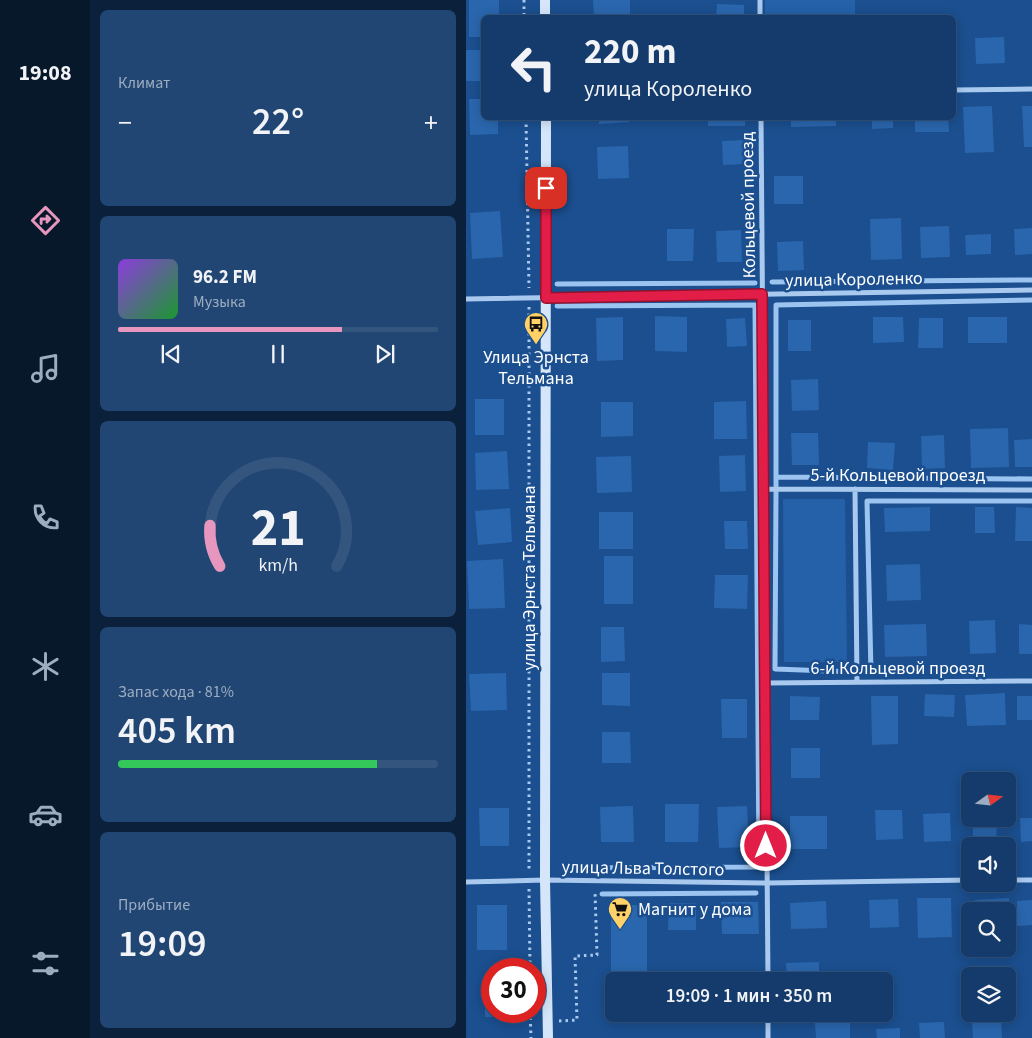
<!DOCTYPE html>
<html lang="ru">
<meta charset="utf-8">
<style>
:root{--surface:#143b6b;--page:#214673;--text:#f1f3f6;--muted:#9dadc1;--line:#33557e;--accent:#e797bd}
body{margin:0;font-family:"Source Sans 3",sans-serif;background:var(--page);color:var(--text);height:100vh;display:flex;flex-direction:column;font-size:19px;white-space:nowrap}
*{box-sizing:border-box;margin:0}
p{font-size:16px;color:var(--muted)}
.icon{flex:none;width:28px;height:28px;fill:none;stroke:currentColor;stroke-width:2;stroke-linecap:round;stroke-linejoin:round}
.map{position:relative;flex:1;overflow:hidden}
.sheet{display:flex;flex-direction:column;gap:10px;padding:10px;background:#0b203b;width:376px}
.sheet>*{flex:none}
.guide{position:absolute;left:15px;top:15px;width:475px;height:105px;border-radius:8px;box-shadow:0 2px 12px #0003,0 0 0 1px var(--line);background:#143b6b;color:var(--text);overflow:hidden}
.needle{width:32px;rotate:75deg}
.fabs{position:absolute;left:495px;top:772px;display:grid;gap:10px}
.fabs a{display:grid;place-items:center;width:55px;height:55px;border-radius:8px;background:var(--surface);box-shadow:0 2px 12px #0003,0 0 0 1px var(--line);font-size:25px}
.speed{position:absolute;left:15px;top:958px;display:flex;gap:10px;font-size:25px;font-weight:700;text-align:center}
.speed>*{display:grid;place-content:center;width:65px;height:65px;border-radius:50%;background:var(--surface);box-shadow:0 2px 12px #0003,0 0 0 1px var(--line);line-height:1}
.speed .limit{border:8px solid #d22;background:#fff;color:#111}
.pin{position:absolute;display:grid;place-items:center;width:42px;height:42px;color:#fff;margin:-21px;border-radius:10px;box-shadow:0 2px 8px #0006}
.me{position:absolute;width:55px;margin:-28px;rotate:0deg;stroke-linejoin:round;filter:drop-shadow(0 0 4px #0008)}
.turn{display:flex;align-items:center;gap:18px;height:105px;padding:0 20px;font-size:22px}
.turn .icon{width:65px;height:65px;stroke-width:2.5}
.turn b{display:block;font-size:35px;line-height:42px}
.big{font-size:38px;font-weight:600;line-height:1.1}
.sheet .card{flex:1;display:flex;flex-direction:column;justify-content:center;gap:8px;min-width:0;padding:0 18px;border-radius:8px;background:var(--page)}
.sheet .dial{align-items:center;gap:0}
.dial svg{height:130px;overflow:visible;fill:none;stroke:var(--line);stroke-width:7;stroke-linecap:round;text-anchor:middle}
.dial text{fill:var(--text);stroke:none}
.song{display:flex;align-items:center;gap:15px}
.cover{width:60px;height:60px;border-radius:8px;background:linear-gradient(135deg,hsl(270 70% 55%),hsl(130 70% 35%))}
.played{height:5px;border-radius:2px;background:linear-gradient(90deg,var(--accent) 70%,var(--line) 70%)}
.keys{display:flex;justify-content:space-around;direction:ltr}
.heat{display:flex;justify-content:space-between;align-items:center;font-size:28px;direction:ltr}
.charge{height:8px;border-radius:4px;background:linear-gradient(90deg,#34c759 81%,var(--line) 0)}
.trip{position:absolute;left:139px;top:972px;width:288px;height:50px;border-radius:8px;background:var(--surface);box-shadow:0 2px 12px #0003,0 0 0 1px var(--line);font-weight:600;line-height:50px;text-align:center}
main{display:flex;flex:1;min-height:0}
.tab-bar{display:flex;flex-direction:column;width:90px;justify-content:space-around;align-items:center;background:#08182b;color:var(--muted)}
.tab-bar .icon{width:35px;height:35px}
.tab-bar .current{color:var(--accent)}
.tab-bar b{font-size:22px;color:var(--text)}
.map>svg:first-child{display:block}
.green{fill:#2461a8}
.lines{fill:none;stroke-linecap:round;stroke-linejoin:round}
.stream{stroke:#9cc4f0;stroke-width:5}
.building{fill:#2a66ad}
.path{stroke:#a9c9ee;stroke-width:3;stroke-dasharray:2.5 4;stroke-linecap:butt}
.minor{stroke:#a9c9ee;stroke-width:5}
.secondary{stroke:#d6e6fa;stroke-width:10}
.route-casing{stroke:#92132f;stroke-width:12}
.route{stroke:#e11d48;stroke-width:9}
.labels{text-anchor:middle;stroke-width:5;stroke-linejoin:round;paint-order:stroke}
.street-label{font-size:18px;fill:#fff;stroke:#1b4f8f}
.poi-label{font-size:18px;fill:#fff;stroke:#1b4f8f}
</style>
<main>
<nav class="tab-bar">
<b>19:08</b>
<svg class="icon current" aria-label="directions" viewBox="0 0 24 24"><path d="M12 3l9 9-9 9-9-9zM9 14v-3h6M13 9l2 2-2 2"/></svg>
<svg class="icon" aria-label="music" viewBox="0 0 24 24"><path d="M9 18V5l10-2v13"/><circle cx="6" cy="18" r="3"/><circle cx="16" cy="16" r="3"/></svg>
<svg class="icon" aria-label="phone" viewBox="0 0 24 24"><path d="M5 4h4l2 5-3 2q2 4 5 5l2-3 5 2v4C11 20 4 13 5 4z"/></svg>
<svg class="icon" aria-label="climate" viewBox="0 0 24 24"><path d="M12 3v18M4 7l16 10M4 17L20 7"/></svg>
<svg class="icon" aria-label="car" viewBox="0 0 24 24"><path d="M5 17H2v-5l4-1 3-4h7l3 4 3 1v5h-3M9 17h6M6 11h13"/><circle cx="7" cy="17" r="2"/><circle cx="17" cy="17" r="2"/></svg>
<svg class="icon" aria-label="filters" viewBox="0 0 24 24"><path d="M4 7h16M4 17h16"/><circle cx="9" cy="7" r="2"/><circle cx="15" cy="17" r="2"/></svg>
</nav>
<section class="sheet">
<div class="card"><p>Климат</p>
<div class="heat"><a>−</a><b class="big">22°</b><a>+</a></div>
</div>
<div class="card">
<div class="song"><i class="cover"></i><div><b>96.2 FM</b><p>Музыка</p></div></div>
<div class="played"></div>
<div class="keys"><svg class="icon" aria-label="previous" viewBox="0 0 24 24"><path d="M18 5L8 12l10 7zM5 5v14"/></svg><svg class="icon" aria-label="pause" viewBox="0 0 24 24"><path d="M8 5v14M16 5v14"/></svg><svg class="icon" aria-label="next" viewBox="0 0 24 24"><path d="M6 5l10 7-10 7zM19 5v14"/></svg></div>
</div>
<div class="card dial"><svg viewBox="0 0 100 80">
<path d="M14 69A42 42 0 1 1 86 69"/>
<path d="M14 69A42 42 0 0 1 8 44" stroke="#e797bd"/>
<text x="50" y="56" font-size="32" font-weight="700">21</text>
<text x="50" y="72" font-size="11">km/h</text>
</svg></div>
<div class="card"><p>Запас хода · 81%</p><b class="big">405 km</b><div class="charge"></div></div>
<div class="card"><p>Прибытие</p><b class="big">19:09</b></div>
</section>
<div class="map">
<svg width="566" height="1038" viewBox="0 0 566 1038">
<rect width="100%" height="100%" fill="#1b4f8f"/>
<path class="green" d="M 299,0 L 389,0 L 389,17 L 299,17 Z
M 317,499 L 379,499 L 381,662 L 318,662 Z"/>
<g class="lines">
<path class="stream" d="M 306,282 L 566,280
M 91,284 L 289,283
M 91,306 L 289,305 L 293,867 L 106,868
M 310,477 L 566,479
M 310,487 L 310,305 L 566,300
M 310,492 L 309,669 L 390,672
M 392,672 L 405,672 L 401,501 L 566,501
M 136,894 L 290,893"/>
</g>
<path class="building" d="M 3,0 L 33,0 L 33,18 L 18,18 L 18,37 L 3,37 Z
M 127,0 L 164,0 L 164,18 L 128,18 Z
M 251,4 L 278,5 L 278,18 L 250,18 Z
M 538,37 L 539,63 L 510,64 L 509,38 Z
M 0,50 L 18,50 L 18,81 L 0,81 Z
M 3,99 L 18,99 L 18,118 L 32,118 L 32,134 L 4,135 Z
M 526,106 L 528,152 L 499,153 L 497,107 Z
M 556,106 L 566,106 L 566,147 L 558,147 Z
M 133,118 L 163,118 L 163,122 L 133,124 Z
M 242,118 L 279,118 L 279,126 L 242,126 Z
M 325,118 L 370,118 L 370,126 L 325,127 Z
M 406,118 L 427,118 L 427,128 L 406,129 Z
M 449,118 L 482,118 L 483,132 L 449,132 Z
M 278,140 L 279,164 L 257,165 L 256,141 Z
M 162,146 L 163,178 L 132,179 L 131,147 Z
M 308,176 L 337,176 L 337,204 L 308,204 Z
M 34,211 L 37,257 L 6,259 L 4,213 Z
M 435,218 L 436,259 L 405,260 L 404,219 Z
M 483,226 L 484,257 L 455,258 L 454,227 Z
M 566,228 L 566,254 L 549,255 L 548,229 Z
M 201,229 L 228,229 L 227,261 L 201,261 Z
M 275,230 L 276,262 L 251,262 L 250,231 Z
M 525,234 L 525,254 L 500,255 L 499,235 Z
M 337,241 L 338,270 L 312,271 L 311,242 Z
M 189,316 L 221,317 L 221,352 L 189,351 Z
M 157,317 L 157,360 L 131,361 L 130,318 Z
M 407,317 L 437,317 L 438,342 L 407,343 Z
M 502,317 L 541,317 L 541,343 L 502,343 Z
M 279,318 L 281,346 L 261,347 L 260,319 Z
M 453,318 L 477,318 L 477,348 L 452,348 Z
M 322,320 L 345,320 L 345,351 L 322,351 Z
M 352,379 L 353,410 L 326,411 L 325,380 Z
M 9,399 L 38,399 L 38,435 L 9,435 Z
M 280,401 L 281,439 L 248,439 L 248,402 Z
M 135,402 L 167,402 L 167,436 L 135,437 Z
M 542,428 L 543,467 L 505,468 L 504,429 Z
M 325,433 L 352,433 L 353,465 L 326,465 Z
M 478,435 L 479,468 L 456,469 L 455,436 Z
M 566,439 L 566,467 L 549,467 L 548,440 Z
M 402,442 L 429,443 L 427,470 L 401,468 Z
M 41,451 L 43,489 L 10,490 L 9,453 Z
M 279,455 L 280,491 L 254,492 L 253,456 Z
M 165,456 L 166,492 L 131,493 L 130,457 Z
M 464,507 L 464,531 L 419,532 L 418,508 Z
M 509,507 L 528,507 L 529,533 L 509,533 Z
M 550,507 L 566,508 L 566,541 L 549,541 Z
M 44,508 L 46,542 L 12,545 L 9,511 Z
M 133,512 L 167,512 L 167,549 L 133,549 Z
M 258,521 L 281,521 L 282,549 L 259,549 Z
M 138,556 L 167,556 L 167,604 L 138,604 Z
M 37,559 L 39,608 L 3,609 L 1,561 Z
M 454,564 L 455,600 L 421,601 L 420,565 Z
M 249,575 L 282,575 L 281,609 L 248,608 Z
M 529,620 L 530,653 L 504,654 L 503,621 Z
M 460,624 L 461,656 L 419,657 L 418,625 Z
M 553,624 L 566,625 L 566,654 L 553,654 Z
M 135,627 L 158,627 L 159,661 L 135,662 Z
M 40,673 L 41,710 L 5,711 L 3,674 Z
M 136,673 L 164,673 L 164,706 L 136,705 Z
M 539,693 L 540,725 L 501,726 L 499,695 Z
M 459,694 L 489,695 L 488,717 L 458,716 Z
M 324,696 L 354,697 L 353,720 L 324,720 Z
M 405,696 L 432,696 L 432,744 L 406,745 Z
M 551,696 L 566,696 L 566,720 L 551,720 Z
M 255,699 L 281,699 L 281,738 L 256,738 Z
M 136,732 L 164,732 L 165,763 L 136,763 Z
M 325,748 L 354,748 L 354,778 L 325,778 Z
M 199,804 L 233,804 L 232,842 L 199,842 Z
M 167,806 L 168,842 L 135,842 L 134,807 Z
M 281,806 L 283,847 L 253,848 L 251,807 Z
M 13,808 L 43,808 L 43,846 L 14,846 Z
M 409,810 L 436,810 L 437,839 L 410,840 Z
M 484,813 L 485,841 L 458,842 L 457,814 Z
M 324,816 L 361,816 L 361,849 L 324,849 Z
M 554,818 L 566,818 L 566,841 L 555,842 Z
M 507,819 L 531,819 L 530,843 L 507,843 Z
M 451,898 L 485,898 L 486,937 L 452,938 Z
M 543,898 L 544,922 L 541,922 L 541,911 L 510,911 L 509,900 Z
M 432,899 L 433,927 L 404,928 L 403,900 Z
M 566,900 L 566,925 L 551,926 L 551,901 Z
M 360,901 L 361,928 L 325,929 L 324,903 Z
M 255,902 L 292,902 L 293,934 L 256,934 Z
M 203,903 L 230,903 L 230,930 L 202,930 Z
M 11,905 L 41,905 L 41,950 L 11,950 Z
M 145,905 L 181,905 L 181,971 L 145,971 Z
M 353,962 L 353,981 L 321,981 L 320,963 Z
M 142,981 L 148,981 L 148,1007 L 142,1007 Z
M 19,987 L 26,987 L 26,1011 L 43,1011 L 43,1017 L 19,1017 Z
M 251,1014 L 293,1014 L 293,1016 L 251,1017 Z
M 535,1018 L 536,1038 L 507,1038 L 506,1020 Z
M 478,1022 L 479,1038 L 454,1038 L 453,1023 Z
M 349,1023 L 384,1023 L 384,1038 L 350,1038 Z
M 434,1028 L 434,1038 L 411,1038 L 410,1029 Z"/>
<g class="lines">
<path class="path" d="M 58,0 L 58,18
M 60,118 L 63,288
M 63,307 L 63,871
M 63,889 L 64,969
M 64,1011 L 65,1038
M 93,1021 L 111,1020 L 109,956 L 131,955 L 129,891"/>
<path class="minor" d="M 294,0 L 294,18
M 488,90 L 566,89
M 295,118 L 302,981
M 0,299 L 566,290
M 298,489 L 566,490
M 389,489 L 391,682
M 299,683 L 566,681
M 541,880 L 566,880
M 0,882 L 79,880 L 301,883 L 504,880
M 302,1014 L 302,1038"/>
<path class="secondary" d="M 79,0 L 79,18
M 80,118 L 79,880 L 82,1038"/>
</g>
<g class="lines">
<g class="route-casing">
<path id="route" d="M 80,188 L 80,298 L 296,294 L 300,846"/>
</g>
<use href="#route" class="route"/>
</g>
<defs>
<g id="bus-pin" transform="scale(1.25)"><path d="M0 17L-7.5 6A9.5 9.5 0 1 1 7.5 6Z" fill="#ffd166" stroke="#1b4f8f"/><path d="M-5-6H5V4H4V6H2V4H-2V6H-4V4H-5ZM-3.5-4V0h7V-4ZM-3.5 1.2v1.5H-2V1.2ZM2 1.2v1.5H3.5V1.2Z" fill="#111"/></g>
<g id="supermarket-pin" transform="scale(1.25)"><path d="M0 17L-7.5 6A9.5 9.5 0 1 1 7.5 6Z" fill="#ffd166" stroke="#1b4f8f"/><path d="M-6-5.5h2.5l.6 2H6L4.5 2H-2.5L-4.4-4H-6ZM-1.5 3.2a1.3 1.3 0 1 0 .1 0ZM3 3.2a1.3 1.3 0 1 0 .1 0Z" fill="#111"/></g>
</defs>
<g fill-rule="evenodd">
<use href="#bus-pin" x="70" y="324"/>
<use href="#supermarket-pin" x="154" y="909"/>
</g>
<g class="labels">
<g class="street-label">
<text transform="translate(282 205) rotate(-91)" y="6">Кольцевой проезд</text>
<text transform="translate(388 279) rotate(-1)" y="6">улица Короленко</text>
<text x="432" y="481">5-й Кольцевой проезд</text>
<text transform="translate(63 578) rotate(-90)" y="6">улица Эрнста Тельмана</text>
<text x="432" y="674">6-й Кольцевой проезд</text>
<text transform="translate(177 868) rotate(1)" y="6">улица Льва Толстого</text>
</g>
<g class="poi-label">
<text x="70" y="363">Улица Эрнста<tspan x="70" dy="21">Тельмана</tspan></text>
<text x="172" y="915" text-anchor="start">Магнит у дома</text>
</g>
</g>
</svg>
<div class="fabs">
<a><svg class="needle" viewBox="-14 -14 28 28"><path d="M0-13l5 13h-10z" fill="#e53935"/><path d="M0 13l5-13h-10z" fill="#9dadc1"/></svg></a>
<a><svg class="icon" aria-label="sound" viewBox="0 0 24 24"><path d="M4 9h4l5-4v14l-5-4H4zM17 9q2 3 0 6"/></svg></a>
<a><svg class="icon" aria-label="search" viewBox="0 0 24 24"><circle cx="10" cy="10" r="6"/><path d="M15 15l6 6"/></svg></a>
<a><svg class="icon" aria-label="layers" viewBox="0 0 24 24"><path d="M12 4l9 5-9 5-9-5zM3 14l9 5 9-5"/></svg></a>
</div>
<div class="speed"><div class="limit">30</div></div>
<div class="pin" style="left:80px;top:188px;background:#d93025"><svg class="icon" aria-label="arrive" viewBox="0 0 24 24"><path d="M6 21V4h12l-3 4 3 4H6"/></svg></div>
<svg class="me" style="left:300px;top:846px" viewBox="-20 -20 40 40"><circle r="17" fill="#e11d48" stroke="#fff" stroke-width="3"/><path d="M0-11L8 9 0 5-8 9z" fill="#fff"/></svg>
<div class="trip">19:09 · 1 мин · 350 m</div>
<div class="guide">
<div class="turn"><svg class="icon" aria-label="left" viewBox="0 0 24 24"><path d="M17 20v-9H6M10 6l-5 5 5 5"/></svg><div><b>220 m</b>улица Короленко</div></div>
</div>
</div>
</main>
